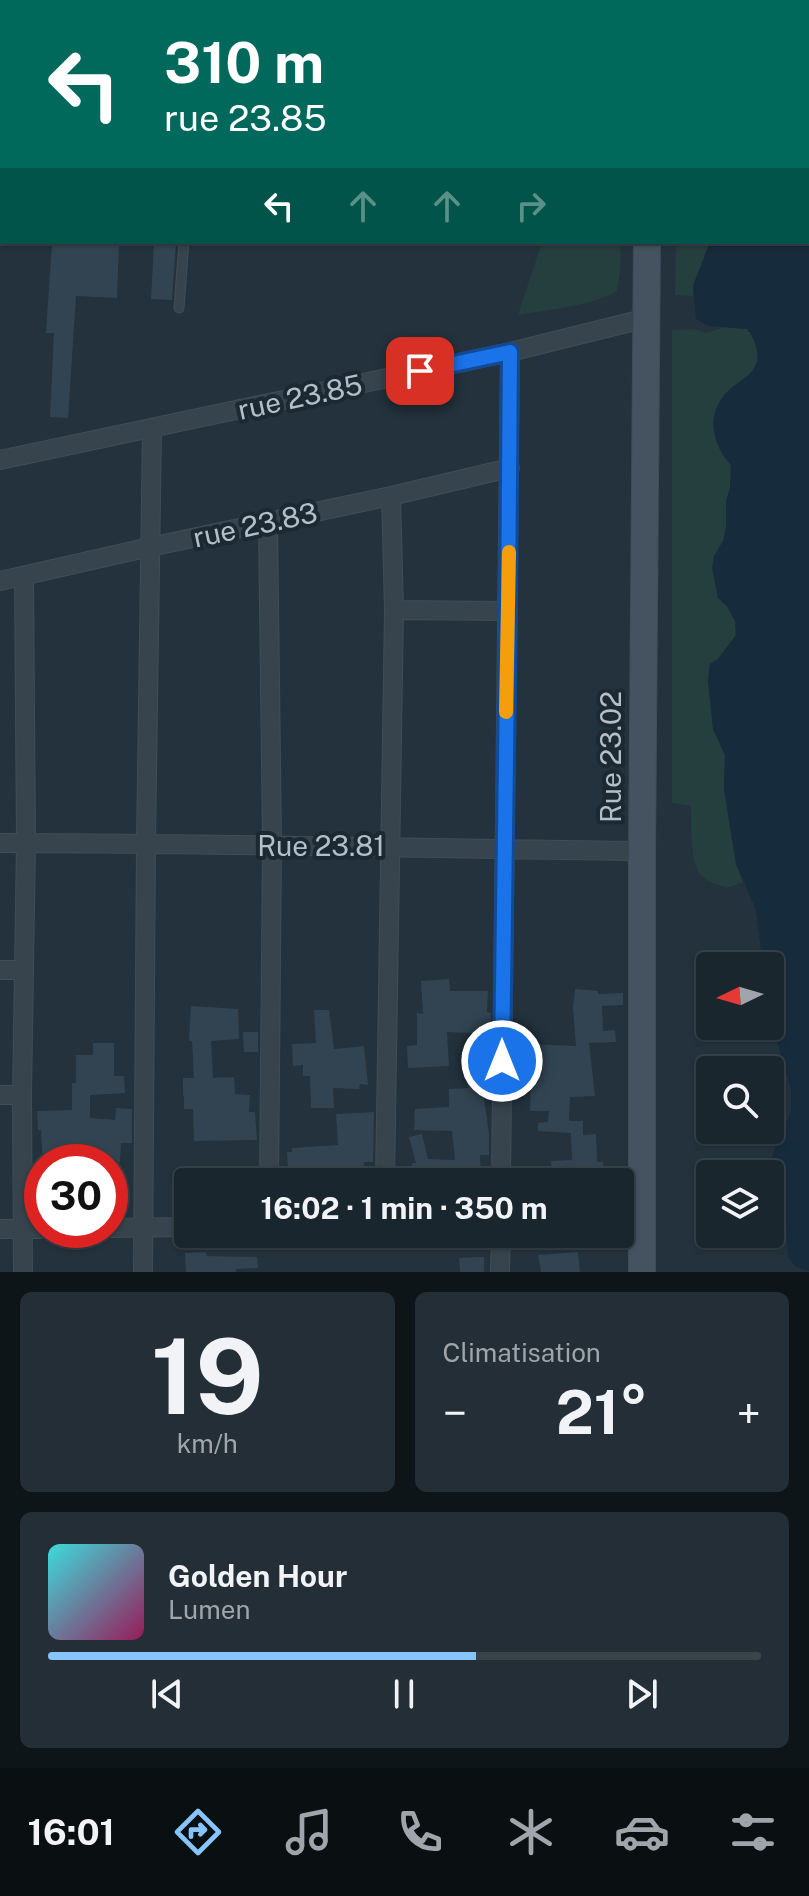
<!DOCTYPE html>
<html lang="fr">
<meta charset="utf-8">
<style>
:root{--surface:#1a262e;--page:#232e36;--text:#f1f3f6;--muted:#9fa5aa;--line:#38434a;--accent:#87c4fa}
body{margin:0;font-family:"Public Sans",sans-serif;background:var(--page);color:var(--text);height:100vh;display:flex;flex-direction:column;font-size:30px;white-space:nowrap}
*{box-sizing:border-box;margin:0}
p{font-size:26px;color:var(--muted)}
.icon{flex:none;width:44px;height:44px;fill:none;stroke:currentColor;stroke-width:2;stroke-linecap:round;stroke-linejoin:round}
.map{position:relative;height:1272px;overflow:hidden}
.side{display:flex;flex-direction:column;gap:20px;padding:20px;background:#0e1519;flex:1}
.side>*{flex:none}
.top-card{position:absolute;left:0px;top:0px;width:810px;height:244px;box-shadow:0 2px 6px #0004,0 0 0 2px var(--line);background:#00695c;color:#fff;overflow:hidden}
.needle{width:52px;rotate:265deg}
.controls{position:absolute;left:696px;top:952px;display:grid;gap:16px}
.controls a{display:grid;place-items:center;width:88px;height:88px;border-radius:8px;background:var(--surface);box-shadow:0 2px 6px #0004,0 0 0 2px var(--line);font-size:40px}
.speed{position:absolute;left:24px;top:1144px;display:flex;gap:16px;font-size:40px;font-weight:700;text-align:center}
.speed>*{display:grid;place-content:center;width:104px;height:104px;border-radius:50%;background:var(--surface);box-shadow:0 2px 6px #0004,0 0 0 2px var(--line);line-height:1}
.speed .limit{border:12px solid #d22;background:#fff;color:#111}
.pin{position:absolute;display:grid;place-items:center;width:68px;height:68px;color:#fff;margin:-34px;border-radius:16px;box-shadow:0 4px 12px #0006}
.me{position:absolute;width:88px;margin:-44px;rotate:0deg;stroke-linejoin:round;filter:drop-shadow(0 0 6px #0008)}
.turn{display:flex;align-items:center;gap:28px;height:168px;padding:0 32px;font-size:36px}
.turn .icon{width:104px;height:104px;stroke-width:2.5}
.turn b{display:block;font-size:56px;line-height:68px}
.lanes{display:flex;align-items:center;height:76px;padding:0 32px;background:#0003;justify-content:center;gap:40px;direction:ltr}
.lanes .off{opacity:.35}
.big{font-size:60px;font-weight:700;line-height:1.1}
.side .widget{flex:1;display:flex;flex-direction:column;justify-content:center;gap:12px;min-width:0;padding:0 28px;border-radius:12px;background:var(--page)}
.side .dial{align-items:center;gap:0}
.dial b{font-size:104px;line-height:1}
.song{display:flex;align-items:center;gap:24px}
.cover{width:96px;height:96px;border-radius:12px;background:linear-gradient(135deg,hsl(180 70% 55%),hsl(330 70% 35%))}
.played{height:8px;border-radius:4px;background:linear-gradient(90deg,var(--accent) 60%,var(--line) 60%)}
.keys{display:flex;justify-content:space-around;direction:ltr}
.heat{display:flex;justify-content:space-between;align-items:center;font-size:44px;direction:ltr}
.side .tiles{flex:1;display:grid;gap:20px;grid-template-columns:1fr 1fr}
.widget:last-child{grid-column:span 2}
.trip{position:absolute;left:174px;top:1168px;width:460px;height:80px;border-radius:8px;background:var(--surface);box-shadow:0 2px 6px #0004,0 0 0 2px var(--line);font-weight:700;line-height:80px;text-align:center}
.tab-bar{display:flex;height:128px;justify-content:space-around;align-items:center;background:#0a0f12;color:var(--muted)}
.tab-bar .icon{width:56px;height:56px}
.tab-bar .selected{color:var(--accent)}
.tab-bar b{font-size:36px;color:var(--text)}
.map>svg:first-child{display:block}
.green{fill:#253e3e}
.water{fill:#162b3c}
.building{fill:#324452}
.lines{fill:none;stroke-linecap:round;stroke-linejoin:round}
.lane-casing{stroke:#404d56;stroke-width:11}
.street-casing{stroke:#404d56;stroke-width:20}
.secondary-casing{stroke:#404d56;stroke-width:28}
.lane{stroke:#37444e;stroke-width:9}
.street{stroke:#37444e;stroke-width:18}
.secondary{stroke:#455361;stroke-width:26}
.route-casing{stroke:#114b97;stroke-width:20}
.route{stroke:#1a73e8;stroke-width:14}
.slow{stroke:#f59e0b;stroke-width:14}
.labels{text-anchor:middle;stroke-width:8;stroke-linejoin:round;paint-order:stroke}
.street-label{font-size:28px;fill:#b3bec9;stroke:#1c2932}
</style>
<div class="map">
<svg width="809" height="1272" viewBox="0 0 809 1272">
<rect width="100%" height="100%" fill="#23323d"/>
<path class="green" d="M 542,242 L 621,242 L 620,273 L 617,291 C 593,306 546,310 518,315 Z
M 676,242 L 710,242 L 693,286 L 693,296 L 675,295 Z
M 724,327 L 747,329 C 754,337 758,347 758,358 C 757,372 723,409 713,421 C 715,440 718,451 731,465 L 730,488 L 726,501 L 726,528 L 723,541 L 714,556 L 727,606 L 735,621 L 736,635 L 718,659 L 710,664 L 708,680 L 713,729 L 725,755 L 724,788 L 727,809 L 736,864 L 743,882 L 727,888 C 719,885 709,883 703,877 C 688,864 692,825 691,806 L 672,803 L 672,330 L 693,329 L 706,333 Z"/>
<path class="water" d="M 711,0 L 809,0 L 809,1271 L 796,1267 L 788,1257 L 786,1223 L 773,1205 L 768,1166 L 791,1111 L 791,1089 L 770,1018 L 770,966 L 763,966 L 756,910 L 736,864 L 724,788 L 725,755 L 713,729 L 708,680 L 710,664 L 718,659 L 736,635 L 735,621 L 727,606 L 718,598 L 712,568 L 714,556 L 723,541 L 726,528 L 726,501 L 730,488 L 731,465 C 713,445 705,416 726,393 C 739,379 761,374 757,351 C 755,341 753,337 747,329 L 709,326 L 696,319 L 693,286 L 710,242 L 808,242 L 808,2 L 712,2 Z"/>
<path class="building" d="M 52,242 L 119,242 L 117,298 L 76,296 L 68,418 L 50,417 L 54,333 L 46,333 Z
M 154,242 L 176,242 L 172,300 L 151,299 Z
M 449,979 L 450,991 L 488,991 L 487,1012 L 491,1013 L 491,1034 L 447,1032 L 449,1066 L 408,1068 L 407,1046 L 417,1045 L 417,1013 L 423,1014 L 421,981 Z
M 575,989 L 598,991 L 598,994 L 623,993 L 623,1005 L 602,1006 L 603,1031 L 615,1030 L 616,1042 L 589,1043 L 595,1096 L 570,1097 L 569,1121 L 583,1121 L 583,1135 L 596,1134 L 597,1162 L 603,1162 L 603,1178 L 552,1179 L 551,1161 L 572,1160 L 571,1133 L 538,1131 L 538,1123 L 548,1122 L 549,1111 L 530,1111 L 531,1086 L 527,1086 L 528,1066 L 523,1065 L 524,1044 L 576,1046 L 573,1008 Z
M 191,1006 L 238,1009 L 239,1039 L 211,1041 L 213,1078 L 234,1077 L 235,1094 L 250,1095 L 249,1112 L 255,1112 L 257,1140 L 194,1141 L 193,1109 L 184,1109 L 184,1096 L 183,1095 L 183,1078 L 194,1078 L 192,1041 L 189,1041 Z
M 314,1010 L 329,1010 L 334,1049 L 364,1046 L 368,1085 L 360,1084 L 359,1089 L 333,1088 L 334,1108 L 311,1108 L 310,1076 L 303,1076 L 303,1065 L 293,1066 L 292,1044 L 316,1043 Z
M 243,1032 L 258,1032 L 258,1052 L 244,1052 Z
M 93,1043 L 114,1043 L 114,1076 L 124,1076 L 125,1093 L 90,1095 L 90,1118 L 115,1120 L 116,1108 L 132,1109 L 132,1143 L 121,1143 L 120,1162 L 96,1162 L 97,1150 L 66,1153 L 66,1162 L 43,1162 L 41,1130 L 38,1130 L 37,1111 L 72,1110 L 72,1083 L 76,1083 L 76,1055 L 93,1055 Z
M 490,1079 L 490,1097 L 484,1098 L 489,1134 L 489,1155 L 480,1155 L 481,1179 L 474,1179 L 474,1182 L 420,1182 L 420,1179 L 413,1180 L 412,1163 L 416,1163 L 409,1137 L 422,1134 L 428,1159 L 455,1160 L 452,1131 L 414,1130 L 415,1109 L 449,1107 L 449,1089 L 468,1088 L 467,1081 Z
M 374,1112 L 373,1162 L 364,1162 L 363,1182 L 335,1182 L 335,1176 L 300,1179 L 300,1170 L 288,1170 L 287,1152 L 292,1152 L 292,1148 L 338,1145 L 336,1114 Z
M 177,1169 L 228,1173 L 228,1182 L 188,1182 L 188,1199 L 172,1200 L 172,1181 L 176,1181 Z
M 206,1252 L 207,1256 L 257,1257 L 258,1268 L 236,1269 L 236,1272 L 186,1272 L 185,1253 Z
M 578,1252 L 580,1272 L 541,1272 L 538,1255 Z
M 484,1257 L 484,1272 L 460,1272 L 459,1258 Z"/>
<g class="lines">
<g class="lane-casing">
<path id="lane" d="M 203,2 L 203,0
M 179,308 L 184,242"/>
</g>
<g class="street-casing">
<path id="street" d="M 484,2 L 484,0
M 0,460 L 510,352 L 647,318
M 268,522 L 272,845 L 269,1182
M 0,581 L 150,547 L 391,496 L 510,468
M 394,610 L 508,611
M 0,843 C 214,843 428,849 642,851
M 0,970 L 23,970
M 0,1095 L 22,1095
M 385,1182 L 394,610 L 391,496
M 501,1182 L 510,352
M 110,1228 L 188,1227
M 0,1229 L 42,1229
M 620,1232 L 642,1232
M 23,1272 L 22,1095 L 26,843 L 24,576
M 143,1272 L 146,844 L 152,428
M 500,1272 L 501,1234"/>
</g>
<g class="secondary-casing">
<path id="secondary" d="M 651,2 L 651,0
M 642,1272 L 642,851 L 647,242"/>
</g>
<use href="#lane" class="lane"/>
<use href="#street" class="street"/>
<use href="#secondary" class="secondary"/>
</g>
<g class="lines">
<g class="route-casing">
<path id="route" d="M 420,371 L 510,352 L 508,611 L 502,1061"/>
</g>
<use href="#route" class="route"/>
<path class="slow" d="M 506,712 L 509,552"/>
</g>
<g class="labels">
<g class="street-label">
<text transform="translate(300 397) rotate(-12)" y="10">rue 23.85</text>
<text transform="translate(255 525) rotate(-12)" y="10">rue 23.83</text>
<text transform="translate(611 757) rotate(-90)" y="10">Rue 23.02</text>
<text x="321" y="856">Rue 23.81</text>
</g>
</g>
</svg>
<div class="controls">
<a><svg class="needle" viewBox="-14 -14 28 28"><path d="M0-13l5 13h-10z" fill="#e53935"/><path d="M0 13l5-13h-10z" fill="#9fa5aa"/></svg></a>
<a><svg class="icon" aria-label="search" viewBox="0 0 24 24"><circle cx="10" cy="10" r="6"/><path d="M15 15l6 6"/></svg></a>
<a><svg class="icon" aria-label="layers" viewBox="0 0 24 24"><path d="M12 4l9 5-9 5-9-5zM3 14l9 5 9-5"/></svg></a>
</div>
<div class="speed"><div class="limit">30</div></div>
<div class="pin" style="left:420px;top:371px;background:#d93025"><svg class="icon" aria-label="arrive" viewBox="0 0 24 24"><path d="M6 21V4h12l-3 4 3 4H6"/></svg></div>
<svg class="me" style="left:502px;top:1061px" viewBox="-20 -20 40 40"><circle r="17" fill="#1a73e8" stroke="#fff" stroke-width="3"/><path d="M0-11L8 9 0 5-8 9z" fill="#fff"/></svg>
<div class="trip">16:02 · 1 min · 350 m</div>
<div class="top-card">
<div class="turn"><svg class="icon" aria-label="left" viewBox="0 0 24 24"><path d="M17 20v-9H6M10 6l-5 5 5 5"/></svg><div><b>310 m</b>rue 23.85</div></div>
<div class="lanes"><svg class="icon" aria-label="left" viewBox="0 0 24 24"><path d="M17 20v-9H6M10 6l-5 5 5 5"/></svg><svg class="icon off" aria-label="ahead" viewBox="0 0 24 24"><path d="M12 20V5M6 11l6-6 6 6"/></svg><svg class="icon off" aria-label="ahead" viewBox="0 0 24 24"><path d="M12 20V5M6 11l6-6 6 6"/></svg><svg class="icon off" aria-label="right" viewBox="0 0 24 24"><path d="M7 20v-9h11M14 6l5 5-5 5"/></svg></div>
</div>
</div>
<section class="side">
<div class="tiles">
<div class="widget dial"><b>19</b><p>km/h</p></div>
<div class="widget"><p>Climatisation</p>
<div class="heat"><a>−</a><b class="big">21°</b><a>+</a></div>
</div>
<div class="widget">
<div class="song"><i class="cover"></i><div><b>Golden Hour</b><p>Lumen</p></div></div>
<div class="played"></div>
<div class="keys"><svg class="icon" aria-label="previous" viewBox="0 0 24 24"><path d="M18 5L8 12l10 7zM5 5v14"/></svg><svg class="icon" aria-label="pause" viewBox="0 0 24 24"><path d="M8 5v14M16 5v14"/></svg><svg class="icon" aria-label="next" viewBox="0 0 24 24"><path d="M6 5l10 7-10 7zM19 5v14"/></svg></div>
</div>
</div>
</section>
<nav class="tab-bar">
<b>16:01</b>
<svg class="icon selected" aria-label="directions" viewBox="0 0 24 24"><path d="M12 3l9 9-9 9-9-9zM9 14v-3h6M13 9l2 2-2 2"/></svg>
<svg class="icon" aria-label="music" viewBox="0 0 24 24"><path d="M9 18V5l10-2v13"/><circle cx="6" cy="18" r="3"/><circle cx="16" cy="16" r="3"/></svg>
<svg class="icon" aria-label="phone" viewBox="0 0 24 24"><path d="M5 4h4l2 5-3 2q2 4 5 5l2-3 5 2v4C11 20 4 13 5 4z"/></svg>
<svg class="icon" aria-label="climate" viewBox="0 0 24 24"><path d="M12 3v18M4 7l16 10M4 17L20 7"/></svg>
<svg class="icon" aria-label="car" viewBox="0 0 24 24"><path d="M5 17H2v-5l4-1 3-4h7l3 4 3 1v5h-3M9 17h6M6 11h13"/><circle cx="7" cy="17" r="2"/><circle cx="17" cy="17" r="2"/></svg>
<svg class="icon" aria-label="filters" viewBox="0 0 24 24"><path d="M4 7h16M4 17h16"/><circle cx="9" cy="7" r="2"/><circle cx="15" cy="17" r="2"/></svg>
</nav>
